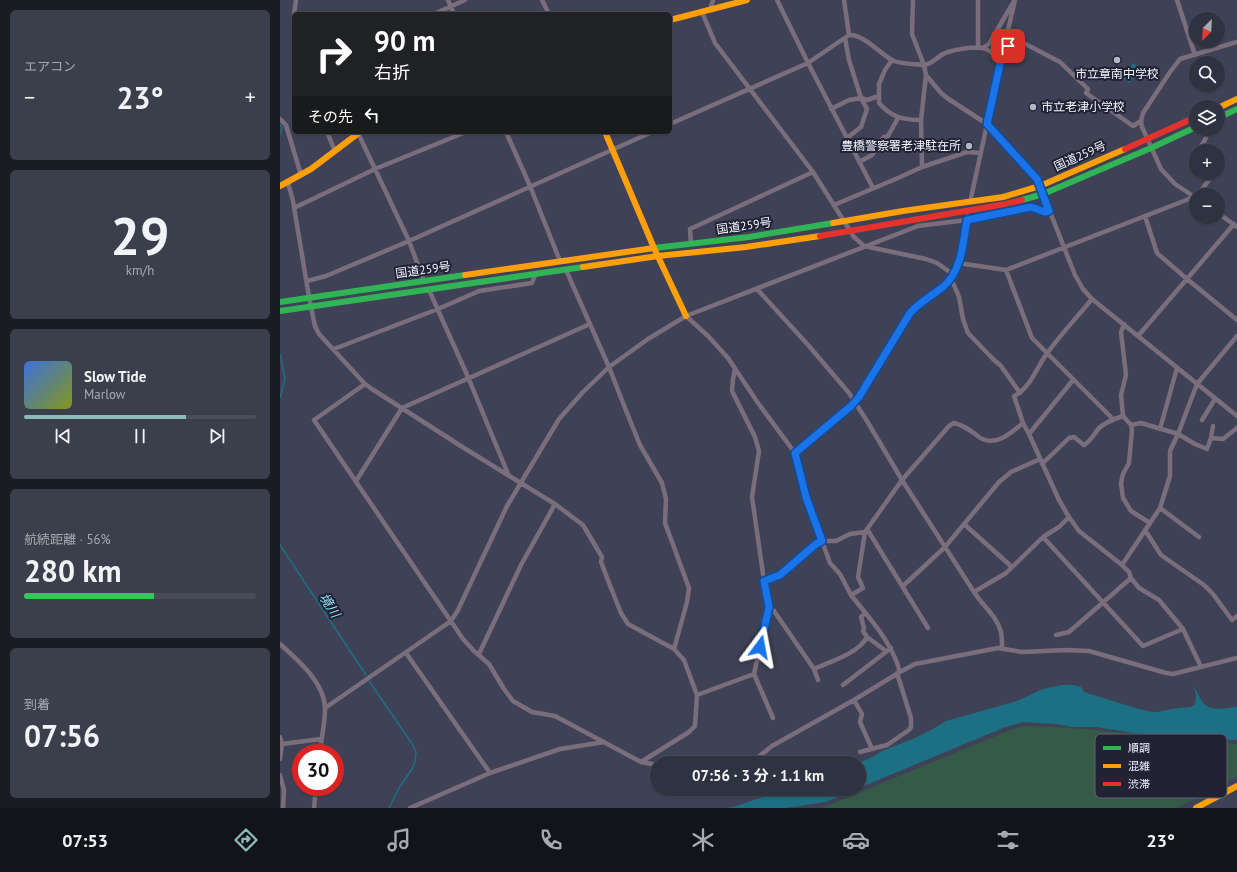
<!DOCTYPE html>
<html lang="ja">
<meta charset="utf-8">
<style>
:root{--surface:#2f3240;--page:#3b3e4b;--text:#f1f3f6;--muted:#a7aab1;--line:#4a4d59;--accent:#8bbbb9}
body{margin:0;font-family:"PT Sans","Noto Sans JP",sans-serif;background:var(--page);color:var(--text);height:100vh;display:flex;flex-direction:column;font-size:15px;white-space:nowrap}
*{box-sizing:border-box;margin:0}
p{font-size:13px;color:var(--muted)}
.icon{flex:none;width:22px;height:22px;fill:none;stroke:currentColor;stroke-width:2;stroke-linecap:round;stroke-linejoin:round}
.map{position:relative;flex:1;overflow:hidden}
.drawer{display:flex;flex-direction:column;gap:10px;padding:10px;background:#1a1c23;width:280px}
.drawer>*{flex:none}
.banner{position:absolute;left:12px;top:12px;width:380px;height:122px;border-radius:6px;box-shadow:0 1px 3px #0004,0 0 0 1px var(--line);background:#202124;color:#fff;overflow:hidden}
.needle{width:26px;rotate:204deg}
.controls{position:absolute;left:909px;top:12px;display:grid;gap:8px}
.controls a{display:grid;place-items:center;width:36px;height:36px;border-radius:50%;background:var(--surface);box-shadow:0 1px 3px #0004,0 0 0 1px var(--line);font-size:20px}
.speed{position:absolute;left:12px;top:744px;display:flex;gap:8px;font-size:20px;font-weight:700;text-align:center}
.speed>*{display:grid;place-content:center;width:52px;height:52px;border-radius:50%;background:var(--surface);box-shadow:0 1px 3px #0004,0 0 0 1px var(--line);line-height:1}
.speed .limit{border:6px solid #d22;background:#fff;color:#111}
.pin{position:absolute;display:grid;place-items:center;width:34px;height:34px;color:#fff;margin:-17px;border-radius:8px;box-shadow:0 2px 6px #0006}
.me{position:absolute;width:44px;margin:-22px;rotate:13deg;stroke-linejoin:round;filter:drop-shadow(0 0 3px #0008)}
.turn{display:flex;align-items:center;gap:14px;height:84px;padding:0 16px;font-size:18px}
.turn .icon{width:52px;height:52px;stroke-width:2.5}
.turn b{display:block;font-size:28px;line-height:34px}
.then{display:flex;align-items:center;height:38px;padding:0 16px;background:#0003;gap:8px;font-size:15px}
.big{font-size:30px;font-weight:700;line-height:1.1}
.drawer .widget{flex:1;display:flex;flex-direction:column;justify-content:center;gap:6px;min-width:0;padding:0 14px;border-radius:6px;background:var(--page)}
.drawer .dial{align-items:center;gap:0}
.dial b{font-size:52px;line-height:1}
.song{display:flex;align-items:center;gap:12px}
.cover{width:48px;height:48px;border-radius:6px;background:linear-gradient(135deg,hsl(220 70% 55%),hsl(70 70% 35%))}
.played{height:4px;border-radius:2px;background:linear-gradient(90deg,var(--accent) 70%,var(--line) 70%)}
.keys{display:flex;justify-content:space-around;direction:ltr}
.heat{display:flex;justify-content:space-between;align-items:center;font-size:22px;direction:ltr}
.charge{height:6px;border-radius:3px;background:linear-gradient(90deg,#34c759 56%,var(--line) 0)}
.trip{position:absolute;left:370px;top:756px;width:216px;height:40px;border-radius:20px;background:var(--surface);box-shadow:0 1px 3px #0004,0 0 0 1px var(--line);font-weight:700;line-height:40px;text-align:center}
.tab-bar{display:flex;height:64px;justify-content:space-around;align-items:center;background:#13141a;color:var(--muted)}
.tab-bar .icon{width:28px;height:28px}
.tab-bar .active{color:var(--accent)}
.tab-bar b{font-size:18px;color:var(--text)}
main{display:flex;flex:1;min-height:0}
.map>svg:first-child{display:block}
.green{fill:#355a47}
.water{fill:#1d6f83}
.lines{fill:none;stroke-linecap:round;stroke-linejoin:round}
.stream{stroke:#1d6f83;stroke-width:1.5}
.street{stroke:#7b6e7c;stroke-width:4.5}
.fast{stroke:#30b455;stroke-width:6}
.slow{stroke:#ff9f0a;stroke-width:6}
.jam{stroke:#e5322d;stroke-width:6}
.route-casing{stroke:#114b97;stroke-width:10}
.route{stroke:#1a73e8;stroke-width:7}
.poi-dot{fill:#b3b6c3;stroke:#212335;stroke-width:1.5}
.labels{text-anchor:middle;stroke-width:4;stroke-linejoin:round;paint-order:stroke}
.poi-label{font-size:12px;fill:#f2f4fe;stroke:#212335}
.street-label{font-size:12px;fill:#f2f4fe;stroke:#212335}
.water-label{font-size:13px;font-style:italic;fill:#96e3f9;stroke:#212335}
.key{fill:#212335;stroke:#606271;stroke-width:1}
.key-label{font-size:11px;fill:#f2f4fe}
</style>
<main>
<section class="drawer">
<div class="widget"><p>エアコン</p>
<div class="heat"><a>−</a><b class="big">23°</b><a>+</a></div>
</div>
<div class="widget dial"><b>29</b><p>km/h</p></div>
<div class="widget">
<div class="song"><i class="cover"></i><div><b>Slow Tide</b><p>Marlow</p></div></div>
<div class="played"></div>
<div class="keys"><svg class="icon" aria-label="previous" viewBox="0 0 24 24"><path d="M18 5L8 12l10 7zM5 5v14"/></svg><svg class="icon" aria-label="pause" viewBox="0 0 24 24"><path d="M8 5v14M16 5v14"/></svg><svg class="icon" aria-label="next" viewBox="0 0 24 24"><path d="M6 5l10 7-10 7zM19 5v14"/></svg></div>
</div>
<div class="widget"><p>航続距離 · 56%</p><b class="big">280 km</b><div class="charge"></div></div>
<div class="widget"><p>到着</p><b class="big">07:56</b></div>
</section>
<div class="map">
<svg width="957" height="808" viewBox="0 0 957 808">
<rect width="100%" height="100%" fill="#3f4256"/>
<path class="green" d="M 744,726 C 815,726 886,741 957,744 L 957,777 L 897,808 L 542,808 L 728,731 Z"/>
<path class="water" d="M 853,63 L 861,69 L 849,83 L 842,77 Z
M 913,684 C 926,712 928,710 957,707 L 957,740 L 907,738 L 887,738 L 815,727 L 794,727 L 775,724 L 743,722 L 723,728 L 579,788 L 579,763 L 551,763 L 558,759 L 577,763 L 589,759 L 602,751 L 635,738 L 651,730 L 666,721 L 737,701 L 763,689 L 782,685 L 794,685 L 801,687 L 804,692 L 810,694 L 859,709 L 872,712 L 877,712 L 892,709 L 911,707 L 915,704 L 916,695 Z
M 507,789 L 578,789 L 545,802 L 506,808 L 447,808 L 453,807 Z"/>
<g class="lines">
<path class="stream" d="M 0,124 L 2,128 L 0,134
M 0,354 L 5,379 L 0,398
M 0,545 L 86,675
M 89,681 L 133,745 L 136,752 L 135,762 L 132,769 L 119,788 L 109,808"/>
<path class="street" d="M 168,0 L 174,14
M 262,0 L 269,14
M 497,0 L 528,63 L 593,188
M 564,0 L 569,35
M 633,0 L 632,34 L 644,65 L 646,75 L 661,93 L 667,98 L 707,124 L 757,179 L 795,275 L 803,289 L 812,299 L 957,416
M 698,0 L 698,48
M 897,0 L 915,55
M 430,10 L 433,0
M 422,12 L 435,43 L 533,172 L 574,237 L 584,246 L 646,259 L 657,263 L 674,275
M 14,14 L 16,0
M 154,14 L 185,0
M 14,19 L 14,44
M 565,38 L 569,60 L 581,98 L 587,109 L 581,127 L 567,138
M 724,46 L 728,46 L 736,39 L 780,62 L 808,89 L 806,93 L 853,126 L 861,121
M 703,48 L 709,44 L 734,1
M 612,60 L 605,70 L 599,84 L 599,103 C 611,117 623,120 641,120
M 551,109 L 569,100 L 581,98 L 587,100 L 599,96
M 0,119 L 6,125 L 21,175
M 390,124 L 528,63 L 569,35 C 584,34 601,55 614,61 C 622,64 633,64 642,65 C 650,66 656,58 663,54 C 671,50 694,46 703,48 C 709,49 716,56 721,60
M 47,132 L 55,151
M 226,132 L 250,186 L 280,261
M 78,133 L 129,241 L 144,281
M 917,151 C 922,145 929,137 926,129
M 916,153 L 912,159 L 916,163
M 579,162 L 592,155 L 604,137 L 608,136 L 618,118
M 642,167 L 641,120 L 646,75
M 8,183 L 13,201 L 29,297 L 35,326 L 39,334 L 85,384 L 92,389 L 184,448 L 275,504 L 303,525 L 322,557 L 321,562 L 329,583 L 341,613 L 348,624 L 394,649 L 404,660 L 417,695 L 415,726 L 409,732 L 361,762 L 275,716 L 252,712 L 233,701 L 224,689 L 209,664 L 194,651 L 183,639 L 34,420 L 85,384
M 918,195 L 931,177 L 930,173
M 691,198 L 721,60 L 735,0
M 916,198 L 895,184 L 881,169 L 862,127 L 861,121 L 863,113 L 890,72 L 900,59 L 957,42
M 554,205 L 618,178 L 642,167 L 687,152 L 701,153
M 14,208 L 95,169 L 186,132
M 938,213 L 957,227
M 865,216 L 877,253 L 907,279 L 957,320
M 411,244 L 410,229 L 533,172
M 678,263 L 726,270 L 909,199 L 912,196
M 286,270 L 329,367 L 343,403 L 360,445 L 382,483 L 386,499 L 385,523 L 409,588 L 407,602 L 394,649
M 726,270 L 752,338 L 833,419
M 671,278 L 679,297 L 683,319 L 688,333 L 713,359 L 721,366 L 740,393
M 27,281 L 46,276 L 129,241 L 372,132
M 477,289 L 529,346 L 569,393 L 587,421 L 622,480 L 694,592 C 702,605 717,616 721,632 C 722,637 722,643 722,648
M 149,290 L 188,377 L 228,474
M 812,299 C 798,316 782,333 768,352 C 757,366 751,388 734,396 L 743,423 L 749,434 L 779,500 L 789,517 L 799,531 L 842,565 L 849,572 L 851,578 L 859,588 L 879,600 L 903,629 L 921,667
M 406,316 L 428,336 L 448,358 L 478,403 L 515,453 L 526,497 L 550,563 L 560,574 L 571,595
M 844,324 L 841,332 L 846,375 L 841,395 L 843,416 L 851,425 L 861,423 L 898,434 L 915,444 L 927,449 L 931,438 L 933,426
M 858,336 L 954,224
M 54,349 L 158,309 L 199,291 L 252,283 L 255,275
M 922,420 L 935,399
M 851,425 L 852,430 L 849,463 L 843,474 L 841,483 L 843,498 L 851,511 L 870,523
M 880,429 L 897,368
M 749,434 L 793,380
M 931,438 L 943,439 L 957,428
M 515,453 L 571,406 L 579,397 L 630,313 C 640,301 653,295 664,285 C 684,269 683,239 688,216
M 762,464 L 789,438 L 794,437 L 804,445 C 811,441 814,434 819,428 C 826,422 834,419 843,416
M 76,481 L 122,408 L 310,324
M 880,508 L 919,537
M 684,524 L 732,567
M 587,529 L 648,628
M 865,530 L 881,555 L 924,585 L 933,594 L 952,620 L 957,616
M 763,537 L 863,646 L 903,629
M 842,565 L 880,508 L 890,476 L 890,451 L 898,434 L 917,384 L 957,336
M 484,581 L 500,575 L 536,544 L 542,541 L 556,541 L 570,534 L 585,532
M 623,586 L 665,547 L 719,482 L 731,472 L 760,459
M 694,592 L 726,573 L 763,537 L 779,527 L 789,517
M 489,607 L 494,611 L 534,669 L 538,680
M 585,613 L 581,617 L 584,628 L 583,631 L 587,637 L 606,651
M 776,635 L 789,632 L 851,578
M 0,644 C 18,660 45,683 45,709 C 45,724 41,739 40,753
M 126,653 L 210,773
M 199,654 L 241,565 L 275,504
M 534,669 C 551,661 578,654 587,637
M 620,672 C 612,642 590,619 571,595 L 583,588 L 578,577 L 585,532 L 622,480 L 669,426 L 674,423 C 684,425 691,431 699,437 C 715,448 731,433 743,423
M 474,674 L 493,718
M 563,685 L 611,648
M 417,695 L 474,674 L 489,607 L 484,581 L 472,497 L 479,451 L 475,437 L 452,391 L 453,379 L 455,369
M 574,700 L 582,714 L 580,722 L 592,749
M 45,708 L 171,621 L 178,610 L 227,506 L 279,419 L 303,392 L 329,367 L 368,339 L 406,316 L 638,226 L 687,220 L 751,207 L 765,212 L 769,211
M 0,737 L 2,744 L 0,759
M 2,744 L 41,739
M 580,752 L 607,745 L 629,730 L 631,727 L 631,718 L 617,673
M 361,762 L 377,765
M 471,763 L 492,746 L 574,700 L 620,672 L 635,664 L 718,648 L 742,652 L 786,650 L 809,651 L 886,673 L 893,674 L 957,658
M 0,775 L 4,790 L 3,808
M 34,808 L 36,787
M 130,808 L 210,773 L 280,749 L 324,742"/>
<path class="fast" d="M 938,118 L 957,109
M 742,200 L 763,194 L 871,148 L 916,127
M 374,248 L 469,237 L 553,223
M 0,302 L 185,275
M 0,311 L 303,267"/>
<path class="slow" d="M 390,20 L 467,0
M 938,108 L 957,99
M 325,132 L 374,248 L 406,316
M 0,186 L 31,169 L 80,132
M 553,223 L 623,211 L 723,197 L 760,186 L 845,149
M 303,267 L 378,256 L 466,247 L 540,236
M 185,275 L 374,248
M 916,808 L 957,786"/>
<path class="jam" d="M 845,149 L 916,117
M 540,236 L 726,204 L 742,200"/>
</g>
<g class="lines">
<g class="route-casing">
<path id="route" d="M 480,647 L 489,607 L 484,581 L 500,575 L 536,544 L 542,541 L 526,497 L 515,453 L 571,406 L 579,397 L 630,313 C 640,302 653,295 664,286 C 682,270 683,242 687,220 L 751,207 L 765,212 L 769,211 L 757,179 L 707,124 L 724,46 L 728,46"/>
</g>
<use href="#route" class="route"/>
</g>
<g class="poi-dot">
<circle cx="837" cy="60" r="4"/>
<circle cx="753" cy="107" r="4"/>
<circle cx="689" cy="146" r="4"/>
</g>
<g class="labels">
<g class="poi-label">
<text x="837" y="78">市立章南中学校</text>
<text x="761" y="111" text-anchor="start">市立老津小学校</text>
<text x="681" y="150" text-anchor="end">豊橋警察署老津駐在所</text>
</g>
<g class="street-label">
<text transform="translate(800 156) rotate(-24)" y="4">国道259号</text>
<text transform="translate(464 226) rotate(-8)" y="4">国道259号</text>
<text transform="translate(143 270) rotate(-8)" y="4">国道259号</text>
</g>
<g class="water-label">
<text transform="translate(50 605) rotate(57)" y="5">境川</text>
</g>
</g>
<rect x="815" y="734" width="132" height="64" rx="6" class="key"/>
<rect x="823" y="746" width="18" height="4" fill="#30b455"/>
<rect x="823" y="764" width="18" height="4" fill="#ff9f0a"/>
<rect x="823" y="782" width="18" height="4" fill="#e5322d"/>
<g class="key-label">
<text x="848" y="752">順調</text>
<text x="848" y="770">混雑</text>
<text x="848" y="788">渋滞</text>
</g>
</svg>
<div class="controls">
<a><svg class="needle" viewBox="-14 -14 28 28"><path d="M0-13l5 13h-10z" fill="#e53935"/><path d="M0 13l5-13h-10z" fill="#a7aab1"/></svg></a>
<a><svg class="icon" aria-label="search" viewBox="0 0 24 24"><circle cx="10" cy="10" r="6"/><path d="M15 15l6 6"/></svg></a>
<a><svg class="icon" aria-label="layers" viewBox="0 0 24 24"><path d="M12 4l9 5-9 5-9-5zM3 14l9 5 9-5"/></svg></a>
<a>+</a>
<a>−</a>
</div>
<div class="speed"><div class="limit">30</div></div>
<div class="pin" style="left:728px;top:46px;background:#d93025"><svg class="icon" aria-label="arrive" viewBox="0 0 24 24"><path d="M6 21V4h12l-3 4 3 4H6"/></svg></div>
<svg class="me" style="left:480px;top:647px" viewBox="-20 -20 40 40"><path d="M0-17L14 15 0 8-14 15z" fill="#1a73e8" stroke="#fff" stroke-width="4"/></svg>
<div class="trip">07:56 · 3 分 · 1.1 km</div>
<div class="banner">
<div class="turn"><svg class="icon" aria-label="right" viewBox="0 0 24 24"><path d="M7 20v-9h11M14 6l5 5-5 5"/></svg><div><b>90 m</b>右折</div></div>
<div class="then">その先<svg class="icon" aria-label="left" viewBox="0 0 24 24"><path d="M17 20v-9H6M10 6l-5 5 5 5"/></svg></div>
</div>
</div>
</main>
<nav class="tab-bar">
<b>07:53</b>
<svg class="icon active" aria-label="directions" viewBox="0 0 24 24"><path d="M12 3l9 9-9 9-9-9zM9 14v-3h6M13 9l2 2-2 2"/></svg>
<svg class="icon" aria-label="music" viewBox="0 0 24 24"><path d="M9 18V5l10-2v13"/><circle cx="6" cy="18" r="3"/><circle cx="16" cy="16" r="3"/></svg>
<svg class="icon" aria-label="phone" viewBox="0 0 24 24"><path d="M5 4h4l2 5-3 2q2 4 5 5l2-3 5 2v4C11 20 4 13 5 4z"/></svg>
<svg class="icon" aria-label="climate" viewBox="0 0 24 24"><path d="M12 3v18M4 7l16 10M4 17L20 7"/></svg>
<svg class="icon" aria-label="car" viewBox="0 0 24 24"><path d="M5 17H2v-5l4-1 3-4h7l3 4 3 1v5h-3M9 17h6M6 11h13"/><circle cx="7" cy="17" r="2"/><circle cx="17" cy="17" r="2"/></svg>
<svg class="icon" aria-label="filters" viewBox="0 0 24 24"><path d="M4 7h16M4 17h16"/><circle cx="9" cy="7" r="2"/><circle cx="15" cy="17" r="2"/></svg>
<b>23°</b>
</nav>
